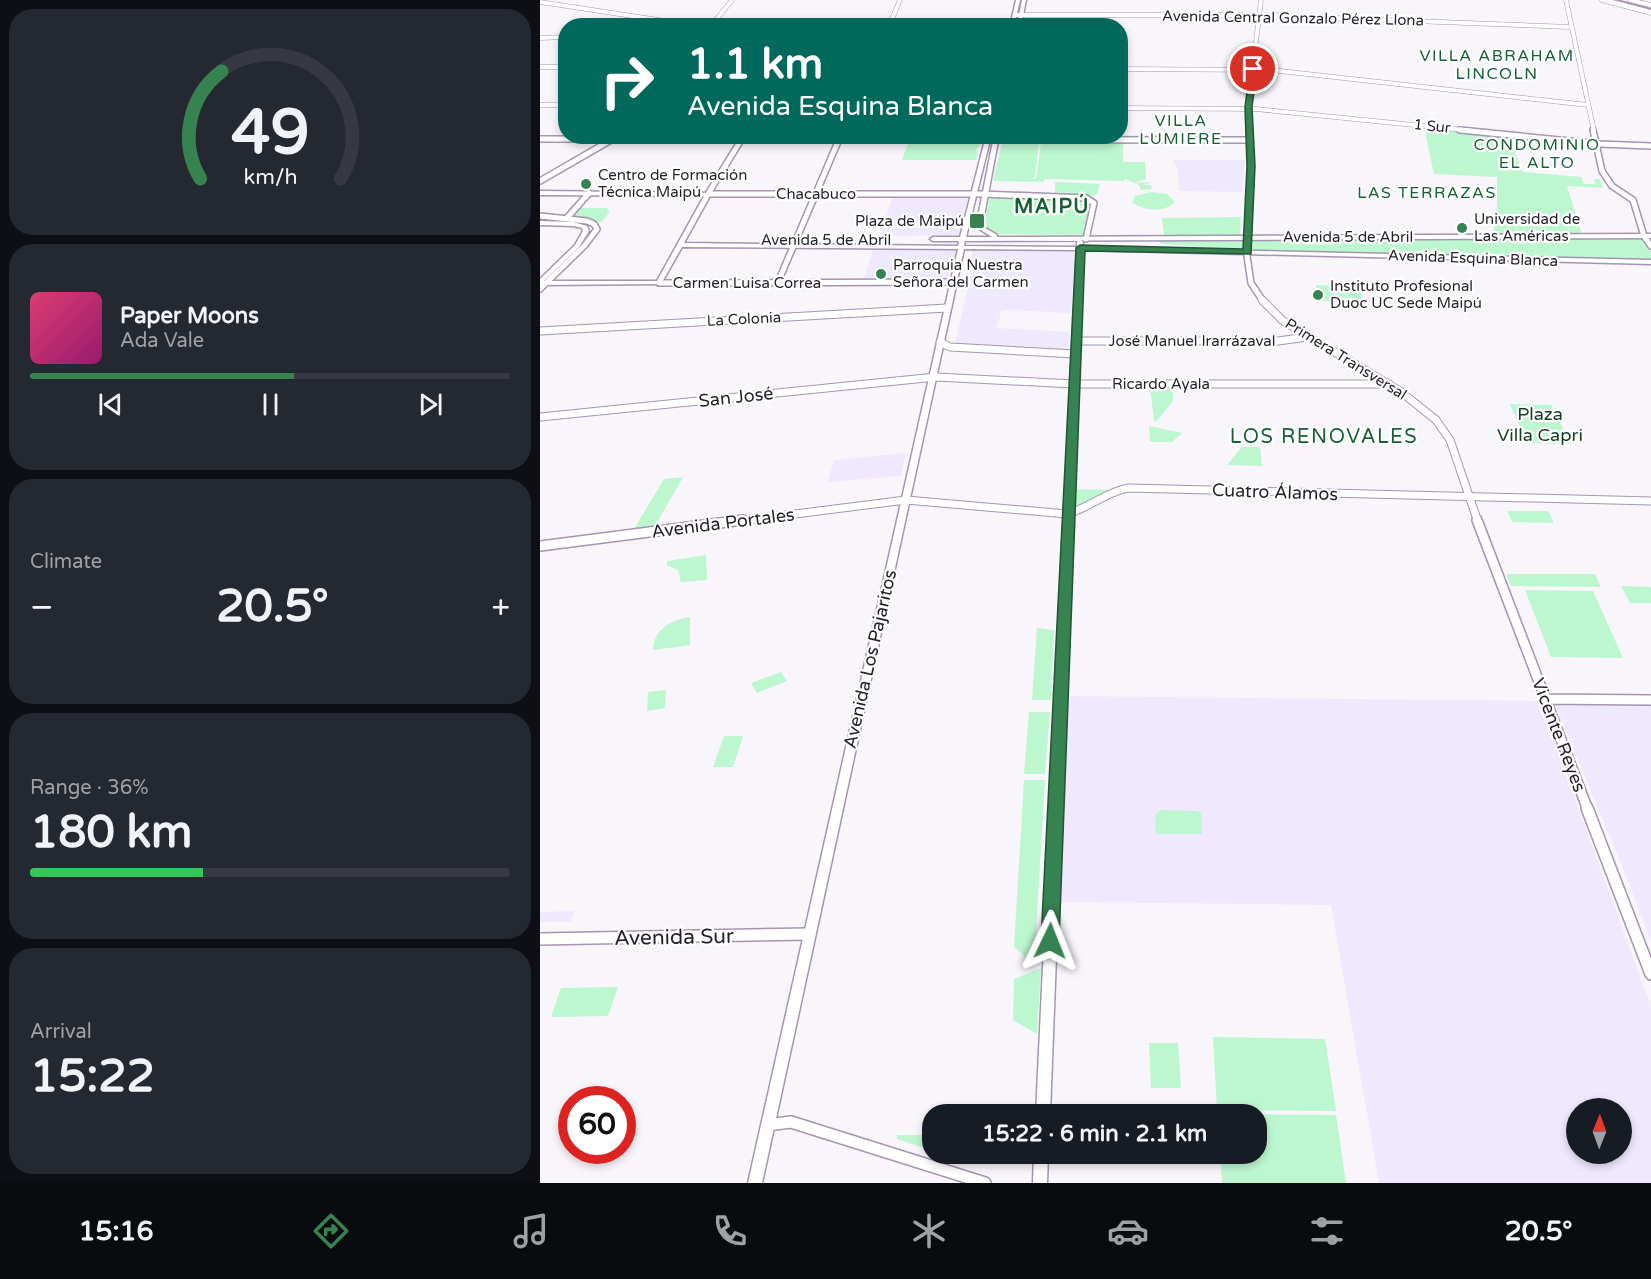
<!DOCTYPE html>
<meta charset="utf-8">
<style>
:root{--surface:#171b24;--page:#242831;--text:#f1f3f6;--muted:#9ea1a6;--line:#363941;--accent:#368251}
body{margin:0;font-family:"Varela Round",sans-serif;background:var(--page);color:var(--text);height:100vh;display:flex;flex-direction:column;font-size:22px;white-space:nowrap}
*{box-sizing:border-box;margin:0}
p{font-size:20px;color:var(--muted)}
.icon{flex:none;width:33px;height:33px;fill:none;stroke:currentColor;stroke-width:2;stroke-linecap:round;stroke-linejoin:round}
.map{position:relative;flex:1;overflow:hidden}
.details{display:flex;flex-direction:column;gap:9px;padding:9px;background:#0d0f14;width:540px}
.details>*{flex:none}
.hud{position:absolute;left:18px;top:18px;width:570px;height:126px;border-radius:24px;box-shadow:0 3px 9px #0003;background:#00695c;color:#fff;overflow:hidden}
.needle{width:39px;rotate:1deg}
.controls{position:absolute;left:1026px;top:1098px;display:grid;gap:12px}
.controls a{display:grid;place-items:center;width:66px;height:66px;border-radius:50%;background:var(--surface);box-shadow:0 3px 9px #0003;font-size:30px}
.speed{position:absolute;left:18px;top:1086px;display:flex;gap:12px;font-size:30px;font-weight:700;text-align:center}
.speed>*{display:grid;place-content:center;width:78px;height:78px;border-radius:50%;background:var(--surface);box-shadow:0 3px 9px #0003;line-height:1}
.speed .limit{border:9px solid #d22;background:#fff;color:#111}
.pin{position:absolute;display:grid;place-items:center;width:51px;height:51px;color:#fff;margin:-26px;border:3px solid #fff;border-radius:50%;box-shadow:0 2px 6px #0007}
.me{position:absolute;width:66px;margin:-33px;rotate:2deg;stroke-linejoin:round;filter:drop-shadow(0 0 4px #0008)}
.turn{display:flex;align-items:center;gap:21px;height:126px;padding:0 30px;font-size:27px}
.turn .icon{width:78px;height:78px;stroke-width:2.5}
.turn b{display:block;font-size:42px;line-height:51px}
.big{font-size:45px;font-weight:700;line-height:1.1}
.details .card{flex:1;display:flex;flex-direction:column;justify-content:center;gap:9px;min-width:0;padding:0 21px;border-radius:24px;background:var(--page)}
.details .dial{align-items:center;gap:0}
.dial svg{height:156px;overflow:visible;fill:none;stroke:var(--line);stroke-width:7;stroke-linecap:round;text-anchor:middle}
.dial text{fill:var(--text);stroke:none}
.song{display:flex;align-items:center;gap:18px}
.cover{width:72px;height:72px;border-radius:9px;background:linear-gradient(135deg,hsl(340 70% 55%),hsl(320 70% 35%))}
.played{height:6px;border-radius:3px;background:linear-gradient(90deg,var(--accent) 55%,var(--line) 55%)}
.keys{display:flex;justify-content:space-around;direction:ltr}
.heat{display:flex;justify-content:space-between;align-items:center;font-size:33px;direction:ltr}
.charge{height:9px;border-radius:4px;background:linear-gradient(90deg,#34c759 36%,var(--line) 0)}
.trip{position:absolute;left:382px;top:1104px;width:345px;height:60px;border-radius:24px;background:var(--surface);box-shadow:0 3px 9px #0003;font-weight:700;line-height:60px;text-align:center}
.tabs{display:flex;height:96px;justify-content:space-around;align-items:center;background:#090b0e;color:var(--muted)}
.tabs .icon{width:42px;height:42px}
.tabs .current{color:var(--accent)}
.tabs b{font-size:27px;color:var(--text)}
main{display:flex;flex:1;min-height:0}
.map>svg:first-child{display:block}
.commercial{fill:#eee9ff}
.industrial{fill:#f0e8fe;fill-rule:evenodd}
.green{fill:#bdf7d0}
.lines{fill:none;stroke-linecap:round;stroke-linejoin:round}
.secondary-far4-casing{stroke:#a594b2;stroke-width:5}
.secondary-far3-casing{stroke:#a594b2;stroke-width:8}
.secondary-far2-casing{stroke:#a594b2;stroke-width:9}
.secondary-far1-casing{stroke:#a594b2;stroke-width:12}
.secondary-casing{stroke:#a594b2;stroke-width:14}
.primary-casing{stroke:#a594b2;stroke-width:3}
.highway-casing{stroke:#a594b2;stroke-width:4}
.secondary-far4{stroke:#fff;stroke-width:4}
.secondary-far3{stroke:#fff;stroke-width:5}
.secondary-far2{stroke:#fff;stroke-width:7}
.secondary-far1{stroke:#fff;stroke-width:9}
.secondary{stroke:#fff;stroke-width:11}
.primary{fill:#fff;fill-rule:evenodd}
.highway{fill:#fff;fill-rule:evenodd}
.route{fill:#368251;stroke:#235435;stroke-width:1.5}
.poi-dot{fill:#368251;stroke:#fff;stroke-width:2}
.labels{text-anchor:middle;stroke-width:4.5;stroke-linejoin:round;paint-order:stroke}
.far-street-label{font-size:15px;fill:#251f2a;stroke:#fff}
.far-poi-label{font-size:15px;fill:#251f2a;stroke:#fff;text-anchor:start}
.far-neighbourhood-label{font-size:16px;letter-spacing:1.5px;fill:#176035;stroke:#fff}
.street-label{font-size:18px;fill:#251f2a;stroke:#fff}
.park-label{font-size:18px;fill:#123c24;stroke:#fff}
.far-district-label{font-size:20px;font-weight:bold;letter-spacing:1.5px;fill:#176035;stroke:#fff}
.neighbourhood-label{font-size:20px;letter-spacing:1.5px;fill:#176035;stroke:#fff}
.near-street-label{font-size:21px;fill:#251f2a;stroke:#fff}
</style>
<main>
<section class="details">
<div class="card dial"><svg viewBox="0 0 100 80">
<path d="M14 69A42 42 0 1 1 86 69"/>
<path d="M14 69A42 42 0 0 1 25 14" stroke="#368251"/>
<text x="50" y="56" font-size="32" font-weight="700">49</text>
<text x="50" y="72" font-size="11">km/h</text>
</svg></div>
<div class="card">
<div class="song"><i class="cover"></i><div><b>Paper Moons</b><p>Ada Vale</p></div></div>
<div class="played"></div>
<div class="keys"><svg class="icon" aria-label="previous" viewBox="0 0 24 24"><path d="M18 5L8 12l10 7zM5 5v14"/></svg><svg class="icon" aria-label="pause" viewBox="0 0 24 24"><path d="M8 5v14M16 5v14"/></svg><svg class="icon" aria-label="next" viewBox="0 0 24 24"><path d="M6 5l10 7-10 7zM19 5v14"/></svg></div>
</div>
<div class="card"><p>Climate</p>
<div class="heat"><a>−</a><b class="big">20.5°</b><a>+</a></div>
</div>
<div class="card"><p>Range · 36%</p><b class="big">180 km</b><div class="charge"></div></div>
<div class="card"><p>Arrival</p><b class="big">15:22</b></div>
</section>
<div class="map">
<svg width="1111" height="1183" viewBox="0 0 1111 1183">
<rect width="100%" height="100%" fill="#f8f5fb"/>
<path class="commercial" d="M 633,160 L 705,160 L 702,192 L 639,191 L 638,171 Z
M 430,195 L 419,235 L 340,236 L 353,196 Z
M 334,247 L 417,248 L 408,280 L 324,279 Z
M 433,248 L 536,249 L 531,313 L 462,310 L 456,328 L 529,332 L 529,351 L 415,345 L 428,287 Z
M 366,453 L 361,476 L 288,482 L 294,460 Z
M 34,911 L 31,922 L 0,922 L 0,912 Z"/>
<path class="industrial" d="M 526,696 L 999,701 L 1111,1006 L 1111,1183 L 839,1183 L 791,905 L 520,902 ZM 1036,1108 L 1082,1108 L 1082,1154 L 1036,1154 Z
M 1014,702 L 1111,703 L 1111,941 L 1080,861 Z"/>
<path class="green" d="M 884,127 L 968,136 L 983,172 L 1041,177 L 1044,184 L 1056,184 L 1054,179 L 1060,179 L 1063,188 L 1027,186 L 1042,234 L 987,235 L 973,232 L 969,235 L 953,235 L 957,206 L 957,177 L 894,174 Z
M 369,141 L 442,141 L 436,150 L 438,153 L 436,160 L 362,160 Z
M 462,142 L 499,142 L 495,177 L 490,179 L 496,179 L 501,142 L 583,142 L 583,162 L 605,162 L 606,179 L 593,183 L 613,182 L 603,185 L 611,185 L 612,189 L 601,190 L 599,185 L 585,179 L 584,181 L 505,179 L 503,182 L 453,181 Z
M 515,182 L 560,184 L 557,194 L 549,197 L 515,194 Z
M 611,192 L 627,194 L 635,202 C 625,213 603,211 592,202 L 595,196 Z
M 450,196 L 545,199 L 550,202 L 544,235 L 455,234 L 443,229 Z
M 39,208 L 69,208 L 67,210 L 70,211 L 62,222 L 31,217 Z
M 701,217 L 700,235 L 624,235 L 622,218 Z
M 1111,237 L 1111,261 L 1090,261 L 737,252 L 622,244 L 616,240 Z
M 776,285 L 819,286 L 823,302 L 780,301 Z
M 610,386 L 633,387 L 633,401 L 617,421 L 614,421 Z
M 970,404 L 1011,405 L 1031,444 L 987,443 Z
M 609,426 L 642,433 L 632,442 L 613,442 L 610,441 Z
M 702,447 L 720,447 L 722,466 L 687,465 Z
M 143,477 L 115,526 L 94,529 L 124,479 Z
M 534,489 L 569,490 L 533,508 Z
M 967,511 L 1008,511 L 1014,523 L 972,522 Z
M 166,555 L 167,580 L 141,582 L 138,570 L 127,565 L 127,561 Z
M 966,574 L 1055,574 L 1061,587 L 971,586 Z
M 1081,586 L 1111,587 L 1111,603 L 1090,603 Z
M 985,590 L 1053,591 L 1083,658 L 1011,657 Z
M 150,617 L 150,645 L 113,650 C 114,628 132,620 150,617 Z
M 497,628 L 514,630 L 511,700 L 492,700 Z
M 241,672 L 247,681 L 217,693 L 211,683 Z
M 126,690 L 125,708 L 107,711 L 108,692 Z
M 489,712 L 510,712 L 505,774 L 484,774 Z
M 184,736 L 203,736 L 193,767 L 173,767 Z
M 484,780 L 505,780 L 494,965 L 474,947 Z
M 620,810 L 657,811 L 661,813 L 662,834 L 616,834 L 615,815 Z
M 501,968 L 497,1034 L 473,1020 L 474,979 Z
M 78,987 L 68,1016 L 11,1017 L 21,988 Z
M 673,1037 L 785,1039 L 796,1111 L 677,1110 Z
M 609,1043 L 638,1043 L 641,1088 L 611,1088 Z
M 678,1114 L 796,1115 L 806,1183 L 682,1183 L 680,1154 L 717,1154 L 717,1114 Z
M 357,1135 L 393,1135 L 393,1151 L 357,1139 Z"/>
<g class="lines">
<g class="secondary-far4-casing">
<path id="secondary-far4" d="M 1026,0 L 1054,131
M 1062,0 L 1111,13
M 1090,0 L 1111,5
M 0,2 L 158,26
M 475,15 L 720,15 L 1031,27
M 171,26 L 192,0
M 349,26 L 360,0
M 0,38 L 26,37
M 0,67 L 26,67
M 580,69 L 731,70 L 1048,105
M 0,105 L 26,105
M 580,108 L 716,109 L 934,131
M 709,131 L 708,107 L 721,0"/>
</g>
<g class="secondary-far3-casing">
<path id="secondary-far3" d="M 709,130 L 711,166 L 707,256 L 711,283 L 723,301
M 920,130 L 1060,144 L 1111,146
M 1053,130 L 1062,171 L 1072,186 L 1093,200 L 1104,236 L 1111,246
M 0,139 L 708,140
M 0,181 L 71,140
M 168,194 L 442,194 L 546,198 L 554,203 L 546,239
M 168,194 L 201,140
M 0,216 L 47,221 L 54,224 L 57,229 L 45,245 L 0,289
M 27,218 L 49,193
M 238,282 L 300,137
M 119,283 L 414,282"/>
</g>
<g class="secondary-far2-casing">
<path id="secondary-far2" d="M 722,300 L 743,321 L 860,391 L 896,420 L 910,440 L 938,522
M 0,331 L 407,308
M 536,341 L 738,341 L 767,337
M 400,342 L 410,347 L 535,354
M 0,417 L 396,377 L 534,384 L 849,384
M 191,522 L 366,500 L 527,514 C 549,508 566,492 588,488 L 1111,501"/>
</g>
<g class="secondary-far1-casing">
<path id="secondary-far1" d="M 937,520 L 1048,810
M 0,546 L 203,520
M 1005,699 L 1111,700"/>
</g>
<g class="secondary-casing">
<path id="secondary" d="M 1047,808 L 1111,974
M 0,939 L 268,934
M 227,1125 L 251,1122 L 445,1183"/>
</g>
<g class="primary-casing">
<path id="primary" d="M 476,0 L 480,0 L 474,26 L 470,26 Z
M 482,0 L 486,0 L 481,26 L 477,26 Z
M 446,136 L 451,136 L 426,237 L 452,237 L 436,227 L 454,136 L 459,136 L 442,226 L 457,235 L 457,237 L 1111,234 L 1111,238 L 425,241 L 424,246 L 537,247 L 537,242 L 540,240 L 543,242 L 543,247 L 1111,260 L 1111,264 L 543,250 L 510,1114 L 496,1114 L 537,250 L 424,249 L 222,1183 L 208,1183 L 418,249 L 142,247 L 121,284 L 0,285 L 0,279 L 35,245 L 43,231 L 42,228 L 33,226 L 0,225 L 0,221 L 33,222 L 47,226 L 49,231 L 39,247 L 4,281 L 117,281 L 164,196 L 0,195 L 0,191 L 170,193 L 171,194 L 144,243 L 418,246 L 419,241 L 393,241 L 390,239 L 393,237 L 420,237 Z
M 494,1154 L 508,1154 L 507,1183 L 493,1183 Z"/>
</g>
<g class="highway-casing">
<path id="highway" d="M 1066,0 L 1073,0 L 1111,10 L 1111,12 Z"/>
</g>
<use href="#secondary-far4" class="secondary-far4"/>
<use href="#secondary-far3" class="secondary-far3"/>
<use href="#secondary-far2" class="secondary-far2"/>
<use href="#secondary-far1" class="secondary-far1"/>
<use href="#secondary" class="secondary"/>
<use href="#primary" class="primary"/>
<use href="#highway" class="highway"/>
</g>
<path class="route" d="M 713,67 L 717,69 L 712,107 L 715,166 L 711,254 L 545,251 L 519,941 L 516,947 L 510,949 L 503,947 L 501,941 L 536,248 L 540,245 L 703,249 L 707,166 L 705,107 L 710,69 Z"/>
<g class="poi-dot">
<circle cx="46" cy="184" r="6"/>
<rect x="429" y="213" width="16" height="16" rx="3"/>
<circle cx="922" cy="228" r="6"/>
<circle cx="341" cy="274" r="6"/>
<circle cx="778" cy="295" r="6"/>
</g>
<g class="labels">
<g class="far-street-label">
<text transform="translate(753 18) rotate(1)" y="5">Avenida Central Gonzalo Pérez Llona</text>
<text transform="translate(892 126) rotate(6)" y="5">1 Sur</text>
<text x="276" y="199">Chacabuco</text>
<text x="808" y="242">Avenida 5 de Abril</text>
<text x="286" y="245">Avenida 5 de Abril</text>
<text transform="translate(933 258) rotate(2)" y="5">Avenida Esquina Blanca</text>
<text x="207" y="288">Carmen Luisa Correa</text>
<text transform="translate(204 319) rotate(-3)" y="5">La Colonia</text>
<text x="652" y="346">José Manuel Irarrázaval</text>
<text transform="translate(806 359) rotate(32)" y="5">Primera Transversal</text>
<text x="621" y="389">Ricardo Ayala</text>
</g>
<g class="far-poi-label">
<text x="58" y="180">Centro de Formación<tspan x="58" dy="17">Técnica Maipú</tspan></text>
<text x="934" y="224">Universidad de<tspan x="934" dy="17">Las Américas</tspan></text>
<text x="424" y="226" text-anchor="end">Plaza de Maipú</text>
<text x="353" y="270">Parroquia Nuestra<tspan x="353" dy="17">Señora del Carmen</tspan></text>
<text x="790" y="291">Instituto Profesional<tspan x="790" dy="17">Duoc UC Sede Maipú</tspan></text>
</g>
<g class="far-neighbourhood-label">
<text x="957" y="61">VILLA ABRAHAM<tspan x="957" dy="18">LINCOLN</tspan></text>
<text x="641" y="126">VILLA<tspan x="641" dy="18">LUMIERE</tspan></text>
<text x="997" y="150">CONDOMINIO<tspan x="997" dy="18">EL ALTO</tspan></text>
<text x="887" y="198">LAS TERRAZAS</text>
</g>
<g class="street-label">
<text transform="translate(196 397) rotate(-6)" y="6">San José</text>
<text transform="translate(735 492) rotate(2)" y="6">Cuatro Álamos</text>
<text transform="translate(183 523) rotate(-7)" y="6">Avenida Portales</text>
<text transform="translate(330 659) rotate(-77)" y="6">Avenida Los Pajaritos</text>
<text transform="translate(1019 735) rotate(69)" y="6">Vicente Reyes</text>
</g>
<g class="park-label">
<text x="1000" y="420">Plaza<tspan x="1000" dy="21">Villa Capri</tspan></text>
</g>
<g class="far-district-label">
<text x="512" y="213">MAIPÚ</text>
</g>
<g class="neighbourhood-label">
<text x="784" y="443">LOS RENOVALES</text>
</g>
<g class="near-street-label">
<text transform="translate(134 937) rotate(-1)" y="7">Avenida Sur</text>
</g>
</g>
</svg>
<div class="controls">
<a><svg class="needle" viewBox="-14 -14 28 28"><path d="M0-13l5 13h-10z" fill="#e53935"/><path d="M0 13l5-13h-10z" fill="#9ea1a6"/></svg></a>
</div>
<div class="speed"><div class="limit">60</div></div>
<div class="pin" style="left:713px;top:69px;background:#d93025"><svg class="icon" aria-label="arrive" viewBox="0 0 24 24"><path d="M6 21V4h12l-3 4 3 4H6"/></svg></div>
<svg class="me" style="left:510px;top:941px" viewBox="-20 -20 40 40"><path d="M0-17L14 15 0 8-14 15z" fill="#368251" stroke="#fff" stroke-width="4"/></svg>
<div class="trip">15:22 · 6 min · 2.1 km</div>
<div class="hud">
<div class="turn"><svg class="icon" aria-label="right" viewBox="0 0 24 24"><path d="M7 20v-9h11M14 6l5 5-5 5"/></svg><div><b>1.1 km</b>Avenida Esquina Blanca</div></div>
</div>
</div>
</main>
<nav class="tabs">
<b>15:16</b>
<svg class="icon current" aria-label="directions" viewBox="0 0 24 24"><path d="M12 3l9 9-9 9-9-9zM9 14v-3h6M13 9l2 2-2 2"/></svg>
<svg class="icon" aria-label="music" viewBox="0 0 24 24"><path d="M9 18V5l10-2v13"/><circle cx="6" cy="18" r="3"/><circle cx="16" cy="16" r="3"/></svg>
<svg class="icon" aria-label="phone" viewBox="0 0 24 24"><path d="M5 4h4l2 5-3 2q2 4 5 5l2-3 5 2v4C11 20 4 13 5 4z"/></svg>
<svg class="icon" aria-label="climate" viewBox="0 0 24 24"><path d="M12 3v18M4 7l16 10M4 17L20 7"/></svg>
<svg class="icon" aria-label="car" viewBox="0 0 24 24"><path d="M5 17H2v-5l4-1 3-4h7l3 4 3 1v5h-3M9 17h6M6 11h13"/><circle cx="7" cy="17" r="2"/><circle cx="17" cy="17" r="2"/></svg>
<svg class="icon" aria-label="filters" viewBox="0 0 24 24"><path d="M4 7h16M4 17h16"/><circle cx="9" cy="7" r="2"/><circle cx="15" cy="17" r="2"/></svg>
<b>20.5°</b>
</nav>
